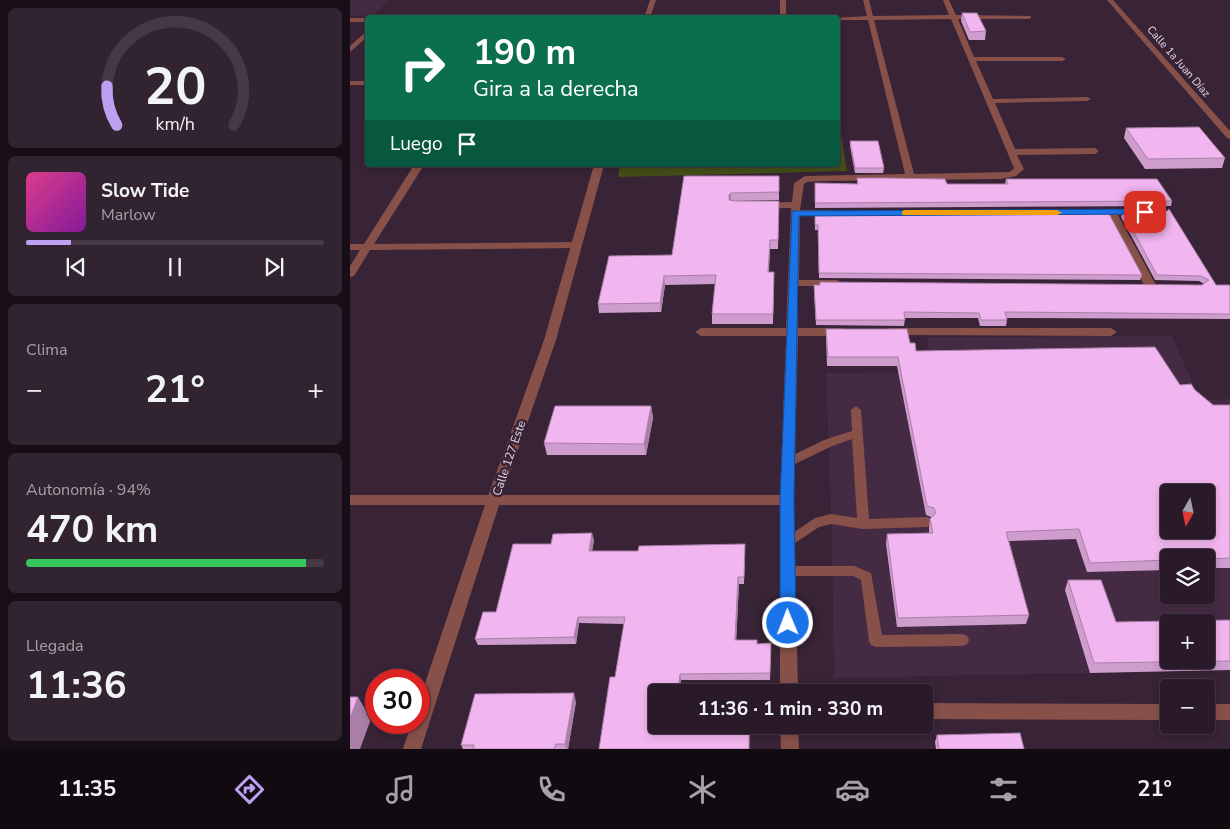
<!DOCTYPE html>
<html lang="es">
<meta charset="utf-8">
<style>
:root{--surface:#2a1a29;--page:#322331;--text:#f1f3f6;--muted:#a5a1a8;--line:#463846;--accent:#bca0f2}
body{margin:0;font-family:"Nunito Sans",sans-serif;background:var(--page);color:var(--text);height:100vh;display:flex;flex-direction:column;font-size:19px;white-space:nowrap}
*{box-sizing:border-box;margin:0}
p{font-size:16px;color:var(--muted)}
.icon{flex:none;width:28px;height:28px;fill:none;stroke:currentColor;stroke-width:2;stroke-linecap:round;stroke-linejoin:round}
.map{position:relative;flex:1;overflow:hidden}
.details{display:flex;flex-direction:column;gap:8px;padding:8px;background:#170e17;width:350px}
.details>*{flex:none}
.guide{position:absolute;left:15px;top:15px;width:475px;height:152px;border-radius:5px;box-shadow:0 2px 8px #0003,0 0 0 1px var(--line);background:#0b6e4f;color:#fff;overflow:hidden}
.needle{width:32px;rotate:189deg}
.tools{position:absolute;left:810px;top:484px;display:grid;gap:10px}
.tools a{display:grid;place-items:center;width:55px;height:55px;border-radius:5px;background:var(--surface);box-shadow:0 2px 8px #0003,0 0 0 1px var(--line);font-size:25px}
.speed{position:absolute;left:15px;top:669px;display:flex;gap:10px;font-size:25px;font-weight:700;text-align:center}
.speed>*{display:grid;place-content:center;width:65px;height:65px;border-radius:50%;background:var(--surface);box-shadow:0 2px 8px #0003,0 0 0 1px var(--line);line-height:1}
.speed .limit{border:8px solid #d22;background:#fff;color:#111}
.pin{position:absolute;display:grid;place-items:center;width:42px;height:42px;color:#fff;margin:-21px;border-radius:10px;box-shadow:0 2px 8px #0006}
.me{position:absolute;width:55px;margin:-28px;rotate:359deg;stroke-linejoin:round;filter:drop-shadow(0 0 4px #0008)}
.turn{display:flex;align-items:center;gap:18px;height:105px;padding:0 25px;font-size:22px}
.turn .icon{width:65px;height:65px;stroke-width:2.5}
.turn b{display:block;font-size:35px;line-height:42px}
.then{display:flex;align-items:center;height:48px;padding:0 25px;background:#0003;gap:10px;font-size:19px}
.big{font-size:38px;font-weight:700;line-height:1.1}
.details .widget{flex:1;display:flex;flex-direction:column;justify-content:center;gap:8px;min-width:0;padding:0 18px;border-radius:8px;background:var(--page)}
.details .dial{align-items:center;gap:0}
.dial svg{height:130px;overflow:visible;fill:none;stroke:var(--line);stroke-width:7;stroke-linecap:round;text-anchor:middle}
.dial text{fill:var(--text);stroke:none}
.song{display:flex;align-items:center;gap:15px}
.cover{width:60px;height:60px;border-radius:8px;background:linear-gradient(135deg,hsl(330 70% 55%),hsl(290 70% 35%))}
.played{height:5px;border-radius:2px;background:linear-gradient(90deg,var(--accent) 15%,var(--line) 15%)}
.keys{display:flex;justify-content:space-around;direction:ltr}
.heat{display:flex;justify-content:space-between;align-items:center;font-size:28px;direction:ltr}
.charge{height:8px;border-radius:4px;background:linear-gradient(90deg,#34c759 94%,var(--line) 0)}
.trip{position:absolute;left:298px;top:684px;width:285px;height:50px;border-radius:5px;background:var(--surface);box-shadow:0 2px 8px #0003,0 0 0 1px var(--line);font-weight:700;line-height:50px;text-align:center}
.tab-bar{display:flex;height:80px;justify-content:space-around;align-items:center;background:#110a10;color:var(--muted)}
.tab-bar .icon{width:35px;height:35px}
.tab-bar .current{color:var(--accent)}
.tab-bar b{font-size:22px;color:var(--text)}
main{display:flex;flex:1;min-height:0}
.map>svg:first-child{display:block}
.built{fill:#442b43;fill-rule:evenodd}
.green{fill:#444f18}
.lines{fill:none;stroke-linecap:round;stroke-linejoin:round}
.service{fill:#875149;fill-rule:evenodd}
.minor{fill:#875149;fill-rule:evenodd}
.tertiary{fill:#875149;fill-rule:evenodd}
.wall{fill:#cf9cce}
.shaded-wall{fill:#a97fa7}
.building{fill:#f1b5ef;stroke:#a97fa7;fill-rule:evenodd}
.route{fill:#1a73e8;stroke:#114b97}
.slow{fill:#f59e0b}
.labels{text-anchor:middle;stroke-width:5;stroke-linejoin:round;paint-order:stroke}
.far-street-label{font-size:11px;fill:#e6d8e5;stroke:#382337}
.street-label{font-size:12px;fill:#e6d8e5;stroke:#382337}
</style>
<main>
<section class="details">
<div class="widget dial"><svg viewBox="0 0 100 80">
<path d="M14 69A42 42 0 1 1 86 69"/>
<path d="M14 69A42 42 0 0 1 8 45" stroke="#bca0f2"/>
<text x="50" y="56" font-size="32" font-weight="700">20</text>
<text x="50" y="72" font-size="11">km/h</text>
</svg></div>
<div class="widget">
<div class="song"><i class="cover"></i><div><b>Slow Tide</b><p>Marlow</p></div></div>
<div class="played"></div>
<div class="keys"><svg class="icon" aria-label="previous" viewBox="0 0 24 24"><path d="M18 5L8 12l10 7zM5 5v14"/></svg><svg class="icon" aria-label="pause" viewBox="0 0 24 24"><path d="M8 5v14M16 5v14"/></svg><svg class="icon" aria-label="next" viewBox="0 0 24 24"><path d="M6 5l10 7-10 7zM19 5v14"/></svg></div>
</div>
<div class="widget"><p>Clima</p>
<div class="heat"><a>−</a><b class="big">21°</b><a>+</a></div>
</div>
<div class="widget"><p>Autonomía · 94%</p><b class="big">470 km</b><div class="charge"></div></div>
<div class="widget"><p>Llegada</p><b class="big">11:36</b></div>
</section>
<div class="map">
<svg width="880" height="749" viewBox="0 0 880 749">
<rect width="100%" height="100%" fill="#382337"/>
<path class="built" d="M 0,0 L 39,0 L 24,15 L 0,16 Z
M 822,336 L 850,400 L 880,399 L 880,670 L 484,678 L 482,539 L 476,373 L 582,372 L 577,337 ZM 819,492 L 856,492 L 856,530 L 819,530 ZM 819,558 L 856,558 L 856,595 L 819,595 ZM 819,622 L 856,622 L 856,660 L 819,660 Z"/>
<path class="green" d="M 488,115 L 497,171 L 268,177 L 270,165 L 488,165 Z"/>
<g class="lines">
<path class="service" d="M 506,406 L 511,410 L 519,519 L 577,517 L 581,519 L 583,522 L 581,525 L 577,527 L 513,529 L 481,524 L 469,527 L 442,545 L 438,547 L 434,545 L 432,542 L 434,539 L 465,518 L 481,514 L 507,518 L 502,439 L 482,446 L 443,465 L 435,465 L 433,462 L 435,459 L 474,440 L 502,431 L 501,410 Z
M 437,566 L 504,566 L 521,573 L 532,635 L 612,634 L 617,636 L 619,640 L 617,644 L 612,646 L 526,647 L 521,645 L 519,641 L 511,580 L 503,576 L 437,576 L 433,575 L 431,571 L 433,567 Z"/>
<path class="minor" d="M 430,0 L 436,0 L 436,18 L 430,18 Z
M 513,0 L 519,0 L 523,16 L 599,15 L 593,0 L 599,0 L 606,15 L 681,16 L 681,18 L 679,19 L 608,19 L 624,57 L 712,57 L 716,59 L 712,61 L 626,61 L 643,99 L 737,97 L 741,99 L 737,101 L 645,103 L 665,149 L 745,148 L 749,151 L 745,154 L 667,155 L 674,169 L 666,176 L 651,179 L 470,181 L 457,182 L 454,184 L 450,210 L 482,210 L 487,213 L 482,216 L 450,216 L 449,280 L 487,280 L 492,283 L 487,286 L 448,286 L 448,328 L 491,328 L 497,332 L 491,336 L 448,336 L 444,500 L 448,692 L 430,692 L 430,505 L 0,505 L 0,495 L 430,495 L 436,336 L 351,336 L 345,332 L 351,328 L 436,328 L 441,208 L 412,208 L 409,207 L 409,203 L 442,202 L 444,183 L 455,176 L 555,174 L 518,20 L 488,20 L 488,18 L 485,18 L 517,16 ZM 601,19 L 664,168 L 660,172 L 564,174 L 524,20 Z
M 757,0 L 763,0 L 880,131 L 880,139 L 877,138 Z
M 0,18 L 18,18 L 18,22 L 0,22 Z
M 18,30 L 18,36 L 0,52 L 0,46 Z
M 0,81 L 18,81 L 18,85 L 0,85 Z
M 64,165 L 74,165 L 24,244 L 227,242 L 232,245 L 227,248 L 20,250 L 4,276 L 0,277 L 0,266 L 10,250 L 0,250 L 0,244 L 14,244 Z
M 761,209 L 790,209 L 795,212 L 790,215 L 768,215 L 806,285 L 804,287 L 796,287 L 794,285 L 758,216 L 742,216 L 737,213 L 742,210 Z
M 541,328 L 761,328 L 767,332 L 761,336 L 537,335 L 535,332 L 537,329 Z
M 574,703 L 819,704 L 819,720 L 574,719 Z
M 856,704 L 880,704 L 880,720 L 856,720 Z
M 430,725 L 448,725 L 449,749 L 431,749 Z"/>
<path class="tertiary" d="M 300,0 L 306,0 L 300,18 L 294,18 Z
M 244,165 L 254,165 L 206,340 L 151,499 L 71,749 L 53,749 L 62,722 L 69,722 L 69,701 L 137,499 L 194,340 Z"/>
</g>
<path class="wall" d="M 612,13 L 636,31 L 635,40 L 619,40 L 611,21 Z
M 776,128 L 875,158 L 872,168 L 795,169 L 774,138 Z
M 500,141 L 534,168 L 533,173 L 505,173 L 500,146 Z
M 334,176 L 429,176 L 429,200 L 383,201 L 429,201 L 428,249 L 420,249 L 419,272 L 424,272 L 423,324 L 362,324 L 362,314 L 365,284 L 315,285 L 311,312 L 249,313 L 248,304 L 322,255 Z
M 507,178 L 597,184 L 655,184 L 656,179 L 822,201 L 821,206 L 465,208 L 465,183 L 507,184 Z
M 773,212 L 866,285 L 880,286 L 880,319 L 657,318 L 657,320 L 656,326 L 630,326 L 628,318 L 555,318 L 554,326 L 466,325 L 464,290 L 852,285 L 854,284 L 849,281 L 805,280 L 771,217 Z
M 465,213 L 792,275 L 790,280 L 469,278 L 468,230 L 465,230 Z
M 476,329 L 560,343 L 566,351 L 830,385 L 845,390 L 863,405 L 880,405 L 880,568 L 856,568 L 856,558 L 819,558 L 819,570 L 737,572 L 726,539 L 659,541 L 679,615 L 676,624 L 547,627 L 536,544 L 537,534 L 579,533 L 579,528 L 580,519 L 581,517 L 576,515 L 547,366 L 477,366 L 476,338 Z
M 301,406 L 303,418 L 296,455 L 197,455 L 194,443 Z
M 244,540 L 242,551 L 395,551 L 394,584 L 389,584 L 386,640 L 407,644 L 421,643 L 420,680 L 331,680 L 306,725 L 400,725 L 399,749 L 249,749 L 265,677 L 274,624 L 229,623 L 226,644 L 128,645 L 125,639 L 146,612 Z
M 718,580 L 766,622 L 880,620 L 880,670 L 740,673 L 715,590 Z
M 226,702 L 218,749 L 113,749 L 111,745 Z
M 587,735 L 674,749 L 586,749 L 585,742 Z"/>
<path class="shaded-wall" d="M 381,193 L 381,201 L 379,203 L 379,195 Z
M 314,276 L 315,285 L 311,312 L 310,303 Z
M 301,406 L 303,418 L 296,455 L 294,444 Z
M 242,533 L 244,540 L 241,557 L 239,551 Z
M 388,577 L 389,584 L 386,647 L 385,640 Z
M 228,617 L 229,623 L 226,644 L 224,637 Z
M 330,674 L 331,680 L 330,692 L 328,692 Z
M 224,693 L 226,702 L 218,749 L 216,749 L 215,744 Z
M 8,697 L 21,719 L 10,749 L 0,749 L 0,719 Z"/>
<path class="building" d="M 612,13 L 627,13 L 636,31 L 620,32 Z
M 849,127 L 875,158 L 798,159 L 776,128 Z
M 500,141 L 528,141 L 534,168 L 505,168 Z
M 334,176 L 429,176 L 429,192 L 381,193 L 379,195 L 379,200 L 384,201 L 429,201 L 428,240 L 420,240 L 418,272 L 424,272 L 423,314 L 362,314 L 366,275 L 314,276 L 310,303 L 248,304 L 259,256 L 322,255 Z
M 507,178 L 536,178 L 595,179 L 597,184 L 658,184 L 656,179 L 807,179 L 822,201 L 465,203 L 465,183 L 508,184 Z
M 819,209 L 866,285 L 879,285 L 880,286 L 880,314 L 655,312 L 657,320 L 631,320 L 629,313 L 554,312 L 555,320 L 466,320 L 464,285 L 470,285 L 470,282 L 852,285 L 859,280 L 851,276 L 807,275 L 773,212 L 817,211 Z
M 758,212 L 792,275 L 469,273 L 468,225 L 465,225 L 465,213 Z
M 476,329 L 557,329 L 560,343 L 565,343 L 566,351 L 805,347 L 830,385 L 841,384 L 845,390 L 863,405 L 880,405 L 880,558 L 856,559 L 856,558 L 819,558 L 819,560 L 740,563 L 729,529 L 656,532 L 679,615 L 548,618 L 537,534 L 583,533 L 580,519 L 586,513 L 584,508 L 577,506 L 548,357 L 478,357 ZM 819,492 L 856,492 L 856,530 L 819,530 Z
M 205,406 L 301,406 L 294,444 L 194,443 Z
M 242,533 L 239,551 L 288,551 L 289,546 L 395,544 L 394,577 L 388,577 L 385,640 L 407,640 L 407,644 L 421,643 L 420,673 L 330,674 L 328,692 L 306,692 L 306,725 L 399,725 L 399,749 L 249,749 L 260,677 L 265,677 L 275,617 L 228,617 L 224,637 L 125,639 L 133,612 L 146,612 L 163,544 L 201,544 L 203,534 Z
M 718,580 L 751,580 L 766,622 L 880,620 L 880,661 L 744,663 ZM 819,622 L 856,622 L 856,660 L 819,660 Z
M 224,693 L 215,744 L 206,744 L 204,749 L 123,749 L 124,745 L 111,745 L 125,694 Z
M 0,697 L 8,697 L 0,719 Z
M 670,733 L 674,749 L 589,749 L 587,735 Z"/>
<path class="route" d="M 795,209 L 799,212 L 798,214 L 449,216 L 444,500 L 446,623 L 443,628 L 438,630 L 433,628 L 430,623 L 430,500 L 442,211 Z"/>
<path class="slow" d="M 555,210 L 707,210 L 712,213 L 707,215 L 552,215 L 552,211 Z"/>
<g class="labels">
<g class="far-street-label">
<text transform="translate(829 61) rotate(49)" y="4">Calle 1a Juan Díaz</text>
</g>
<g class="street-label">
<text transform="translate(159 458) rotate(-71)" y="4">Calle 127 Este</text>
</g>
</g>
</svg>
<div class="tools">
<a><svg class="needle" viewBox="-14 -14 28 28"><path d="M0-13l5 13h-10z" fill="#e53935"/><path d="M0 13l5-13h-10z" fill="#a5a1a8"/></svg></a>
<a><svg class="icon" aria-label="layers" viewBox="0 0 24 24"><path d="M12 4l9 5-9 5-9-5zM3 14l9 5 9-5"/></svg></a>
<a>+</a>
<a>−</a>
</div>
<div class="speed"><div class="limit">30</div></div>
<div class="pin" style="left:795px;top:212px;background:#d93025"><svg class="icon" aria-label="arrive" viewBox="0 0 24 24"><path d="M6 21V4h12l-3 4 3 4H6"/></svg></div>
<svg class="me" style="left:438px;top:623px" viewBox="-20 -20 40 40"><circle r="17" fill="#1a73e8" stroke="#fff" stroke-width="3"/><path d="M0-11L8 9 0 5-8 9z" fill="#fff"/></svg>
<div class="trip">11:36 · 1 min · 330 m</div>
<div class="guide">
<div class="turn"><svg class="icon" aria-label="right" viewBox="0 0 24 24"><path d="M7 20v-9h11M14 6l5 5-5 5"/></svg><div><b>190 m</b>Gira a la derecha</div></div>
<div class="then">Luego<svg class="icon" aria-label="arrive" viewBox="0 0 24 24"><path d="M6 21V4h12l-3 4 3 4H6"/></svg></div>
</div>
</div>
</main>
<nav class="tab-bar">
<b>11:35</b>
<svg class="icon current" aria-label="directions" viewBox="0 0 24 24"><path d="M12 3l9 9-9 9-9-9zM9 14v-3h6M13 9l2 2-2 2"/></svg>
<svg class="icon" aria-label="music" viewBox="0 0 24 24"><path d="M9 18V5l10-2v13"/><circle cx="6" cy="18" r="3"/><circle cx="16" cy="16" r="3"/></svg>
<svg class="icon" aria-label="phone" viewBox="0 0 24 24"><path d="M5 4h4l2 5-3 2q2 4 5 5l2-3 5 2v4C11 20 4 13 5 4z"/></svg>
<svg class="icon" aria-label="climate" viewBox="0 0 24 24"><path d="M12 3v18M4 7l16 10M4 17L20 7"/></svg>
<svg class="icon" aria-label="car" viewBox="0 0 24 24"><path d="M5 17H2v-5l4-1 3-4h7l3 4 3 1v5h-3M9 17h6M6 11h13"/><circle cx="7" cy="17" r="2"/><circle cx="17" cy="17" r="2"/></svg>
<svg class="icon" aria-label="filters" viewBox="0 0 24 24"><path d="M4 7h16M4 17h16"/><circle cx="9" cy="7" r="2"/><circle cx="15" cy="17" r="2"/></svg>
<b>21°</b>
</nav>
